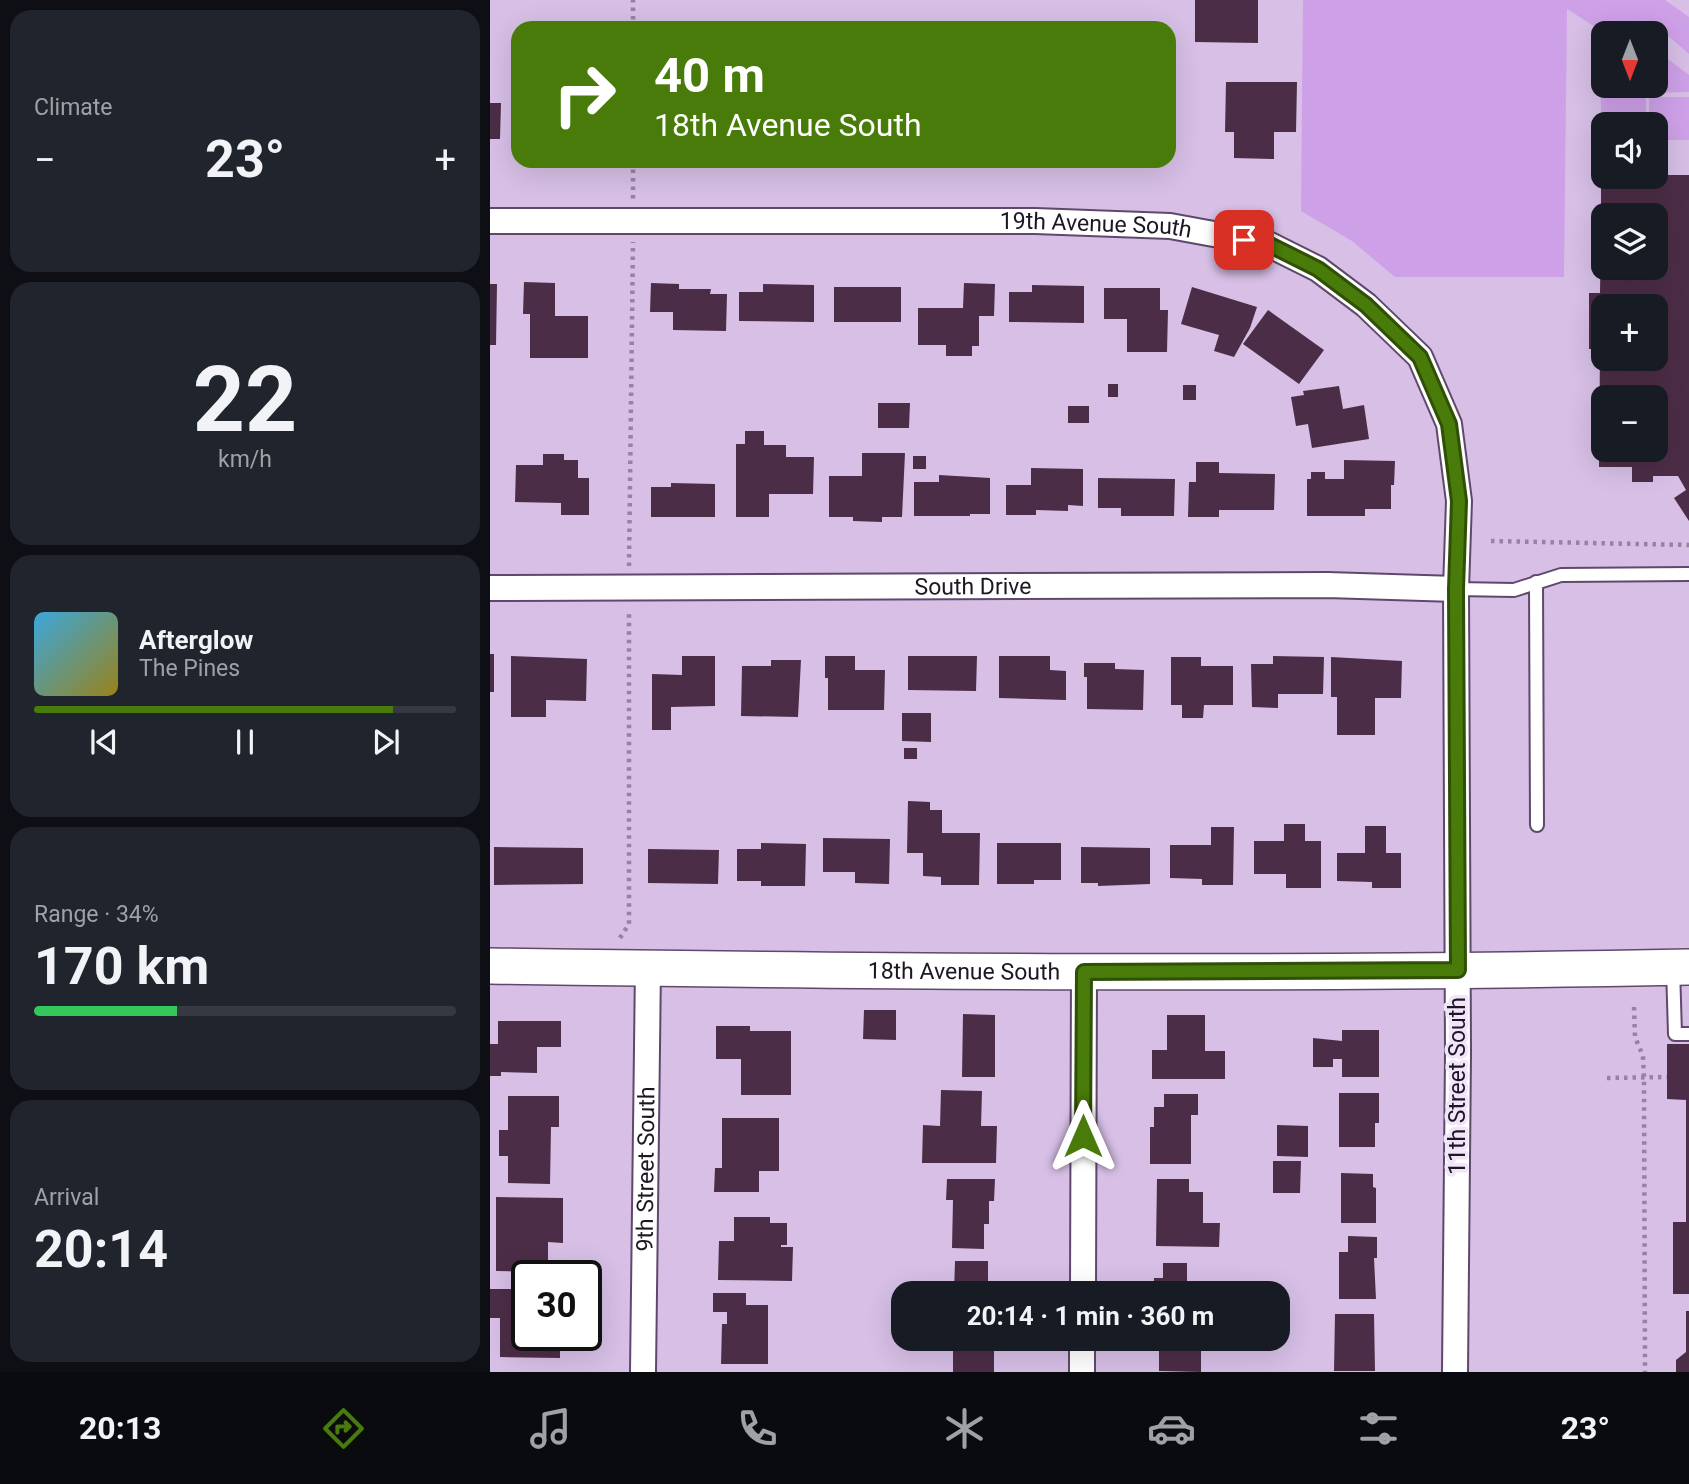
<!DOCTYPE html>
<meta charset="utf-8">
<style>
:root{--surface:#171b24;--page:#20242c;--text:#f1f3f6;--muted:#9ea1a6;--line:#363941;--accent:#487b09}
body{margin:0;font-family:Roboto,sans-serif;background:var(--page);color:var(--text);height:100vh;display:flex;flex-direction:column;font-size:26px;white-space:nowrap}
*{box-sizing:border-box;margin:0}
p{font-size:23px;color:var(--muted)}
.icon{flex:none;width:38px;height:38px;fill:none;stroke:currentColor;stroke-width:2;stroke-linecap:round;stroke-linejoin:round}
.map{position:relative;flex:1;overflow:hidden}
.side{display:flex;flex-direction:column;gap:10px;padding:10px;background:#0d0f14;width:490px}
.side>*{flex:none}
.guide{position:absolute;left:21px;top:21px;width:665px;height:147px;border-radius:21px;box-shadow:0 7px 28px #0002;background:#487b09;color:#fff;overflow:hidden}
.needle{width:46px;rotate:180deg}
.buttons{position:absolute;left:1101px;top:21px;display:grid;gap:14px}
.buttons a{display:grid;place-items:center;width:77px;height:77px;border-radius:14px;background:var(--surface);box-shadow:0 7px 28px #0002;font-size:35px}
.speed{position:absolute;left:21px;top:1260px;display:flex;gap:14px;font-size:35px;font-weight:700;text-align:center}
.speed>*{display:grid;place-content:center;width:91px;height:91px;border-radius:50%;background:var(--surface);box-shadow:0 7px 28px #0002;line-height:1}
.speed .limit{border:4px solid #111;border-radius:10px;background:#fff;color:#111}
.pin{position:absolute;display:grid;place-items:center;width:60px;height:60px;color:#fff;margin:-30px;border-radius:14px;box-shadow:0 4px 10px #0006}
.me{position:absolute;width:77px;margin:-38px;rotate:0deg;stroke-linejoin:round;filter:drop-shadow(0 0 5px #0008)}
.turn{display:flex;align-items:center;gap:24px;height:147px;padding:0 28px;font-size:32px}
.turn .icon{width:91px;height:91px;stroke-width:2.5}
.turn b{display:block;font-size:49px;line-height:60px}
.big{font-size:52px;font-weight:700;line-height:1.1}
.side .widget{flex:1;display:flex;flex-direction:column;justify-content:center;gap:10px;min-width:0;padding:0 24px;border-radius:21px;background:var(--page)}
.side .dial{align-items:center;gap:0}
.dial b{font-size:91px;line-height:1}
.song{display:flex;align-items:center;gap:21px}
.cover{width:84px;height:84px;border-radius:10px;background:linear-gradient(135deg,hsl(200 70% 55%),hsl(50 70% 35%))}
.played{height:7px;border-radius:4px;background:linear-gradient(90deg,var(--accent) 85%,var(--line) 85%)}
.keys{display:flex;justify-content:space-around;direction:ltr}
.heat{display:flex;justify-content:space-between;align-items:center;font-size:38px;direction:ltr}
.charge{height:10px;border-radius:5px;background:linear-gradient(90deg,#34c759 34%,var(--line) 0)}
.trip{position:absolute;left:401px;top:1281px;width:399px;height:70px;border-radius:21px;background:var(--surface);box-shadow:0 7px 28px #0002;font-weight:700;line-height:70px;text-align:center}
.dock{display:flex;height:112px;justify-content:space-around;align-items:center;background:#090b0e;color:var(--muted)}
.dock .icon{width:49px;height:49px}
.dock .selected{color:var(--accent)}
.dock b{font-size:32px;color:var(--text)}
main{display:flex;flex:1;min-height:0}
.map>svg:first-child{display:block}
.green{fill:#cea0e8}
.building{fill:#4c2d47;fill-rule:evenodd}
.lines{fill:none;stroke-linecap:round;stroke-linejoin:round}
.lane-casing{stroke:#5e496b;stroke-width:16}
.street-casing{stroke:#5e496b;stroke-width:28}
.secondary-casing{stroke:#5e496b;stroke-width:38}
.path{stroke:#9583a1;stroke-width:4.5;stroke-dasharray:3.5 5;stroke-linecap:butt}
.lane{stroke:#fff;stroke-width:12}
.street{stroke:#fff;stroke-width:24}
.secondary{stroke:#fff;stroke-width:35}
.route-casing{stroke:#2f5006;stroke-width:18}
.route{stroke:#487b09;stroke-width:12}
.labels{text-anchor:middle;stroke-width:7;stroke-linejoin:round;paint-order:stroke}
.street-label{font-size:23px;fill:#1f1624;stroke:#f1e5f9}
</style>
<main>
<section class="side">
<div class="widget"><p>Climate</p>
<div class="heat"><a>−</a><b class="big">23°</b><a>+</a></div>
</div>
<div class="widget dial"><b>22</b><p>km/h</p></div>
<div class="widget">
<div class="song"><i class="cover"></i><div><b>Afterglow</b><p>The Pines</p></div></div>
<div class="played"></div>
<div class="keys"><svg class="icon" aria-label="previous" viewBox="0 0 24 24"><path d="M18 5L8 12l10 7zM5 5v14"/></svg><svg class="icon" aria-label="pause" viewBox="0 0 24 24"><path d="M8 5v14M16 5v14"/></svg><svg class="icon" aria-label="next" viewBox="0 0 24 24"><path d="M6 5l10 7-10 7zM19 5v14"/></svg></div>
</div>
<div class="widget"><p>Range · 34%</p><b class="big">170 km</b><div class="charge"></div></div>
<div class="widget"><p>Arrival</p><b class="big">20:14</b></div>
</section>
<div class="map">
<svg width="1199" height="1372" viewBox="0 0 1199 1372">
<rect width="100%" height="100%" fill="#d7bfe6"/>
<path class="green" d="M 813,0 L 1175,0 L 1199,17 L 1199,54 L 1162,22 L 1107,28 L 1077,9 L 1074,277 L 905,277 L 862,241 L 811,211 Z
M 1166,50 L 1199,75 L 1199,92 L 1156,93 L 1156,124 L 1113,124 L 1112,141 L 1110,77 L 1113,77 L 1113,86 L 1166,86 Z
M 1159,97 L 1199,97 L 1199,140 L 1166,140 L 1166,124 L 1159,124 Z"/>
<path class="building" d="M 705,0 L 768,0 L 768,43 L 705,42 Z
M 736,82 L 807,82 L 806,132 L 784,132 L 784,159 L 744,158 L 744,132 L 735,132 Z
M 0,103 L 11,103 L 10,139 L 0,139 Z
M 1166,175 L 1199,175 L 1199,521 L 1184,498 L 1196,490 L 1188,476 L 1163,476 L 1163,482 L 1142,482 L 1142,467 L 1109,467 L 1110,349 L 1099,349 L 1099,293 L 1110,293 L 1111,225 L 1113,225 L 1113,268 L 1166,268 L 1166,215 L 1111,215 L 1111,177 L 1166,177 ZM 1113,306 L 1166,306 L 1166,359 L 1113,359 ZM 1113,397 L 1166,397 L 1166,450 L 1113,450 Z
M 34,282 L 65,283 L 65,316 L 98,316 L 98,358 L 40,358 L 40,314 L 33,314 Z
M 161,283 L 189,284 L 189,289 L 221,289 L 220,294 L 237,294 L 236,331 L 183,330 L 183,312 L 160,312 Z
M 474,283 L 505,284 L 504,316 L 489,316 L 489,346 L 482,346 L 482,356 L 456,356 L 456,345 L 428,345 L 428,308 L 473,308 Z
M 0,284 L 7,284 L 6,345 L 0,345 Z
M 273,284 L 324,285 L 324,322 L 249,321 L 249,292 L 273,292 Z
M 542,285 L 594,286 L 594,323 L 519,322 L 519,292 L 542,292 Z
M 344,287 L 411,287 L 411,322 L 344,322 Z
M 702,287 L 767,307 L 760,328 L 744,357 L 724,351 L 729,335 L 691,324 Z
M 614,288 L 670,288 L 670,310 L 678,310 L 677,352 L 637,352 L 637,319 L 614,319 Z
M 778,310 L 834,350 L 809,384 L 753,344 Z
M 618,384 L 628,384 L 628,397 L 618,397 Z
M 693,385 L 706,385 L 706,400 L 693,400 Z
M 849,386 L 853,409 L 874,405 L 879,439 L 822,448 L 818,424 L 806,426 L 801,397 L 814,395 L 813,391 Z
M 388,403 L 420,403 L 419,428 L 388,428 Z
M 578,406 L 599,406 L 599,423 L 578,423 Z
M 255,431 L 274,431 L 274,445 L 296,445 L 296,457 L 324,457 L 323,494 L 279,494 L 279,517 L 246,517 L 246,444 L 255,444 Z
M 372,453 L 415,453 L 412,517 L 392,517 L 392,522 L 363,521 L 363,517 L 339,517 L 339,476 L 372,476 Z
M 53,454 L 74,454 L 74,460 L 88,460 L 88,478 L 99,478 L 99,515 L 71,515 L 71,503 L 25,502 L 26,465 L 53,465 Z
M 423,456 L 436,456 L 436,469 L 423,469 Z
M 854,460 L 905,461 L 904,485 L 901,485 L 901,509 L 875,509 L 875,516 L 817,516 L 817,479 L 821,479 L 821,472 L 835,472 L 835,479 L 854,479 Z
M 706,462 L 729,462 L 729,473 L 785,474 L 784,510 L 729,510 L 729,517 L 698,517 L 699,482 L 706,482 Z
M 541,468 L 593,469 L 593,506 L 578,505 L 578,511 L 546,510 L 546,515 L 516,515 L 516,485 L 541,485 Z
M 449,475 L 500,478 L 500,514 L 480,514 L 480,516 L 424,516 L 424,482 L 449,482 Z
M 608,478 L 685,479 L 684,516 L 631,516 L 631,508 L 608,508 Z
M 181,483 L 225,484 L 225,517 L 161,517 L 161,487 L 181,487 Z
M 0,654 L 4,654 L 4,692 L 0,692 Z
M 21,656 L 97,659 L 96,701 L 56,700 L 56,717 L 21,717 Z
M 192,656 L 225,656 L 225,706 L 181,707 L 181,730 L 162,730 L 162,674 L 192,675 Z
M 335,656 L 365,656 L 365,670 L 395,670 L 394,710 L 338,710 L 338,678 L 335,678 Z
M 418,656 L 487,656 L 486,691 L 418,690 Z
M 509,656 L 560,656 L 560,670 L 576,671 L 576,700 L 509,698 Z
M 783,656 L 834,657 L 833,694 L 788,694 L 788,708 L 762,707 L 761,664 L 783,664 Z
M 681,657 L 711,657 L 711,666 L 743,666 L 743,705 L 714,705 L 713,718 L 692,718 L 692,705 L 681,705 Z
M 841,657 L 912,661 L 911,698 L 885,698 L 885,735 L 847,735 L 847,697 L 841,697 Z
M 281,660 L 311,660 L 308,717 L 251,716 L 252,666 L 281,666 Z
M 594,663 L 625,663 L 625,669 L 654,670 L 653,710 L 597,709 L 597,677 L 594,677 Z
M 412,713 L 441,713 L 441,742 L 412,741 Z
M 414,748 L 427,748 L 427,759 L 414,759 Z
M 418,801 L 440,802 L 440,810 L 452,810 L 452,833 L 490,833 L 489,885 L 451,885 L 451,877 L 433,876 L 433,853 L 417,853 Z
M 794,824 L 815,824 L 815,841 L 831,841 L 831,888 L 796,888 L 796,874 L 764,874 L 764,841 L 794,841 Z
M 875,826 L 896,826 L 896,853 L 911,853 L 911,888 L 882,888 L 882,882 L 847,881 L 847,853 L 875,853 Z
M 721,827 L 744,827 L 743,885 L 712,885 L 712,879 L 680,878 L 680,845 L 721,845 Z
M 333,838 L 400,839 L 399,884 L 365,883 L 365,872 L 333,872 Z
M 271,843 L 316,844 L 315,886 L 271,886 L 271,881 L 247,881 L 247,849 L 271,849 Z
M 507,843 L 571,843 L 571,880 L 544,880 L 544,884 L 507,884 Z
M 4,847 L 93,848 L 93,884 L 4,885 Z
M 591,847 L 660,848 L 660,884 L 608,886 L 608,883 L 591,883 Z
M 158,849 L 229,850 L 228,884 L 158,883 Z
M 374,1010 L 406,1010 L 406,1040 L 373,1039 Z
M 473,1014 L 505,1015 L 505,1077 L 472,1077 Z
M 677,1015 L 715,1015 L 715,1051 L 735,1051 L 735,1079 L 662,1079 L 662,1050 L 677,1050 Z
M 8,1021 L 71,1021 L 71,1047 L 47,1047 L 47,1073 L 11,1072 L 11,1076 L 0,1076 L 0,1044 L 8,1044 Z
M 226,1026 L 260,1026 L 260,1031 L 301,1031 L 301,1095 L 251,1095 L 251,1059 L 226,1059 Z
M 852,1030 L 889,1030 L 889,1077 L 852,1077 L 852,1059 L 843,1059 L 843,1067 L 823,1067 L 823,1038 L 852,1041 Z
M 1177,1044 L 1199,1044 L 1199,1294 L 1183,1294 L 1183,1222 L 1196,1222 L 1196,1100 L 1177,1099 Z
M 451,1090 L 492,1091 L 491,1126 L 507,1126 L 506,1163 L 432,1163 L 433,1125 L 450,1126 Z
M 849,1093 L 889,1093 L 889,1123 L 885,1123 L 885,1147 L 849,1147 Z
M 674,1094 L 708,1094 L 708,1115 L 701,1115 L 701,1164 L 660,1164 L 660,1127 L 664,1127 L 664,1107 L 674,1107 Z
M 18,1096 L 69,1096 L 69,1127 L 61,1127 L 60,1184 L 18,1183 L 18,1156 L 9,1156 L 9,1130 L 18,1130 Z
M 232,1118 L 289,1118 L 289,1171 L 269,1171 L 269,1192 L 224,1192 L 225,1168 L 232,1168 Z
M 787,1125 L 818,1126 L 818,1157 L 787,1156 Z
M 783,1161 L 811,1161 L 810,1193 L 783,1193 Z
M 851,1173 L 883,1174 L 883,1187 L 886,1188 L 886,1223 L 851,1223 Z
M 457,1179 L 505,1179 L 504,1201 L 499,1201 L 499,1224 L 494,1224 L 494,1249 L 462,1248 L 463,1200 L 456,1200 Z
M 667,1179 L 699,1179 L 699,1192 L 713,1192 L 713,1223 L 730,1223 L 729,1247 L 666,1246 Z
M 6,1197 L 73,1198 L 73,1243 L 58,1242 L 58,1272 L 6,1271 Z
M 244,1217 L 280,1217 L 280,1223 L 297,1223 L 297,1245 L 291,1245 L 291,1247 L 303,1247 L 302,1281 L 228,1280 L 229,1241 L 244,1241 Z
M 858,1236 L 887,1237 L 887,1258 L 884,1258 L 886,1299 L 849,1299 L 849,1252 L 858,1252 Z
M 465,1261 L 498,1261 L 498,1287 L 504,1287 L 504,1293 L 464,1293 Z
M 673,1263 L 697,1263 L 697,1293 L 664,1293 L 664,1278 L 673,1278 Z
M 0,1289 L 37,1289 L 37,1335 L 70,1335 L 70,1358 L 10,1357 L 10,1318 L 0,1318 Z
M 223,1293 L 256,1293 L 256,1305 L 278,1305 L 278,1364 L 231,1364 L 232,1324 L 237,1324 L 237,1312 L 223,1312 Z
M 1196,1311 L 1199,1311 L 1199,1372 L 1186,1372 L 1186,1360 L 1196,1352 Z
M 845,1314 L 884,1314 L 885,1371 L 844,1371 Z
M 463,1344 L 504,1345 L 504,1372 L 463,1372 Z
M 669,1347 L 711,1348 L 711,1372 L 669,1371 Z"/>
<g class="lines">
<g class="lane-casing">
<path id="lane" d="M 1046,582 L 1047,825
M 966,589 L 1024,590 L 1071,575 L 1199,574
M 1183,968 L 1185,1034 L 1199,1034"/>
</g>
<g class="street-casing">
<g id="street">
<path id="s1" d="M 0,221 L 545,221 L 680,226 L 778,244 L 828,269 L 876,305 L 930,357 L 959,424 L 969,501 L 966,589 L 968,1054 L 965,1372"/>
<path id="s2" d="M 0,588 L 837,585 L 966,589"/>
<path d="M 593,1293 L 594,972"/>
<path id="s3" d="M 153,1372 L 158,966"/>
<path d="M 592,1372 L 592,1339"/>
</g>
</g>
<g class="secondary-casing">
<g id="secondary">
<path id="s4" d="M 0,966 C 400,972 799,975 1199,967"/>
</g>
</g>
<path class="path" d="M 143,28 L 143,0
M 143,161 L 143,199
M 1001,541 L 1199,545
M 139,566 L 143,242
M 130,938 L 139,924 L 139,610
M 1144,1007 L 1145,1037 L 1153,1056 L 1154,1078 L 1155,1372
M 1117,1078 L 1177,1077"/>
<use href="#lane" class="lane"/>
<use href="#street" class="street"/>
<use href="#secondary" class="secondary"/>
</g>
<g class="lines">
<g class="route-casing">
<path id="route" d="M 593,1136 L 594,972 L 968,970 L 966,589 L 969,501 L 959,424 L 930,357 L 876,305 L 828,269 L 778,244 L 754,240"/>
</g>
<use href="#route" class="route"/>
</g>
<g class="labels">
<g class="street-label">
<text dy="8" stroke="none"><textPath href="#s1" startOffset="606">19th Avenue South</textPath></text>
<text dy="8" stroke="none"><textPath href="#s2" startOffset="483">South Drive</textPath></text>
<text dy="8" stroke="none"><textPath href="#s4" startOffset="474">18th Avenue South</textPath></text>
<text transform="translate(967 1086) rotate(-90)" y="8">11th Street South</text>
<text dy="8" stroke="none"><textPath href="#s3" startOffset="203">9th Street South</textPath></text>
</g>
</g>
</svg>
<div class="buttons">
<a><svg class="needle" viewBox="-14 -14 28 28"><path d="M0-13l5 13h-10z" fill="#e53935"/><path d="M0 13l5-13h-10z" fill="#9ea1a6"/></svg></a>
<a><svg class="icon" aria-label="sound" viewBox="0 0 24 24"><path d="M4 9h4l5-4v14l-5-4H4zM17 9q2 3 0 6"/></svg></a>
<a><svg class="icon" aria-label="layers" viewBox="0 0 24 24"><path d="M12 4l9 5-9 5-9-5zM3 14l9 5 9-5"/></svg></a>
<a>+</a>
<a>−</a>
</div>
<div class="speed"><div class="limit">30</div></div>
<div class="pin" style="left:754px;top:240px;background:#d93025"><svg class="icon" aria-label="arrive" viewBox="0 0 24 24"><path d="M6 21V4h12l-3 4 3 4H6"/></svg></div>
<svg class="me" style="left:593px;top:1136px" viewBox="-20 -20 40 40"><path d="M0-17L14 15 0 8-14 15z" fill="#487b09" stroke="#fff" stroke-width="4"/></svg>
<div class="trip">20:14 · 1 min · 360 m</div>
<div class="guide">
<div class="turn"><svg class="icon" aria-label="right" viewBox="0 0 24 24"><path d="M7 20v-9h11M14 6l5 5-5 5"/></svg><div><b>40 m</b>18th Avenue South</div></div>
</div>
</div>
</main>
<nav class="dock">
<b>20:13</b>
<svg class="icon selected" aria-label="directions" viewBox="0 0 24 24"><path d="M12 3l9 9-9 9-9-9zM9 14v-3h6M13 9l2 2-2 2"/></svg>
<svg class="icon" aria-label="music" viewBox="0 0 24 24"><path d="M9 18V5l10-2v13"/><circle cx="6" cy="18" r="3"/><circle cx="16" cy="16" r="3"/></svg>
<svg class="icon" aria-label="phone" viewBox="0 0 24 24"><path d="M5 4h4l2 5-3 2q2 4 5 5l2-3 5 2v4C11 20 4 13 5 4z"/></svg>
<svg class="icon" aria-label="climate" viewBox="0 0 24 24"><path d="M12 3v18M4 7l16 10M4 17L20 7"/></svg>
<svg class="icon" aria-label="car" viewBox="0 0 24 24"><path d="M5 17H2v-5l4-1 3-4h7l3 4 3 1v5h-3M9 17h6M6 11h13"/><circle cx="7" cy="17" r="2"/><circle cx="17" cy="17" r="2"/></svg>
<svg class="icon" aria-label="filters" viewBox="0 0 24 24"><path d="M4 7h16M4 17h16"/><circle cx="9" cy="7" r="2"/><circle cx="15" cy="17" r="2"/></svg>
<b>23°</b>
</nav>
